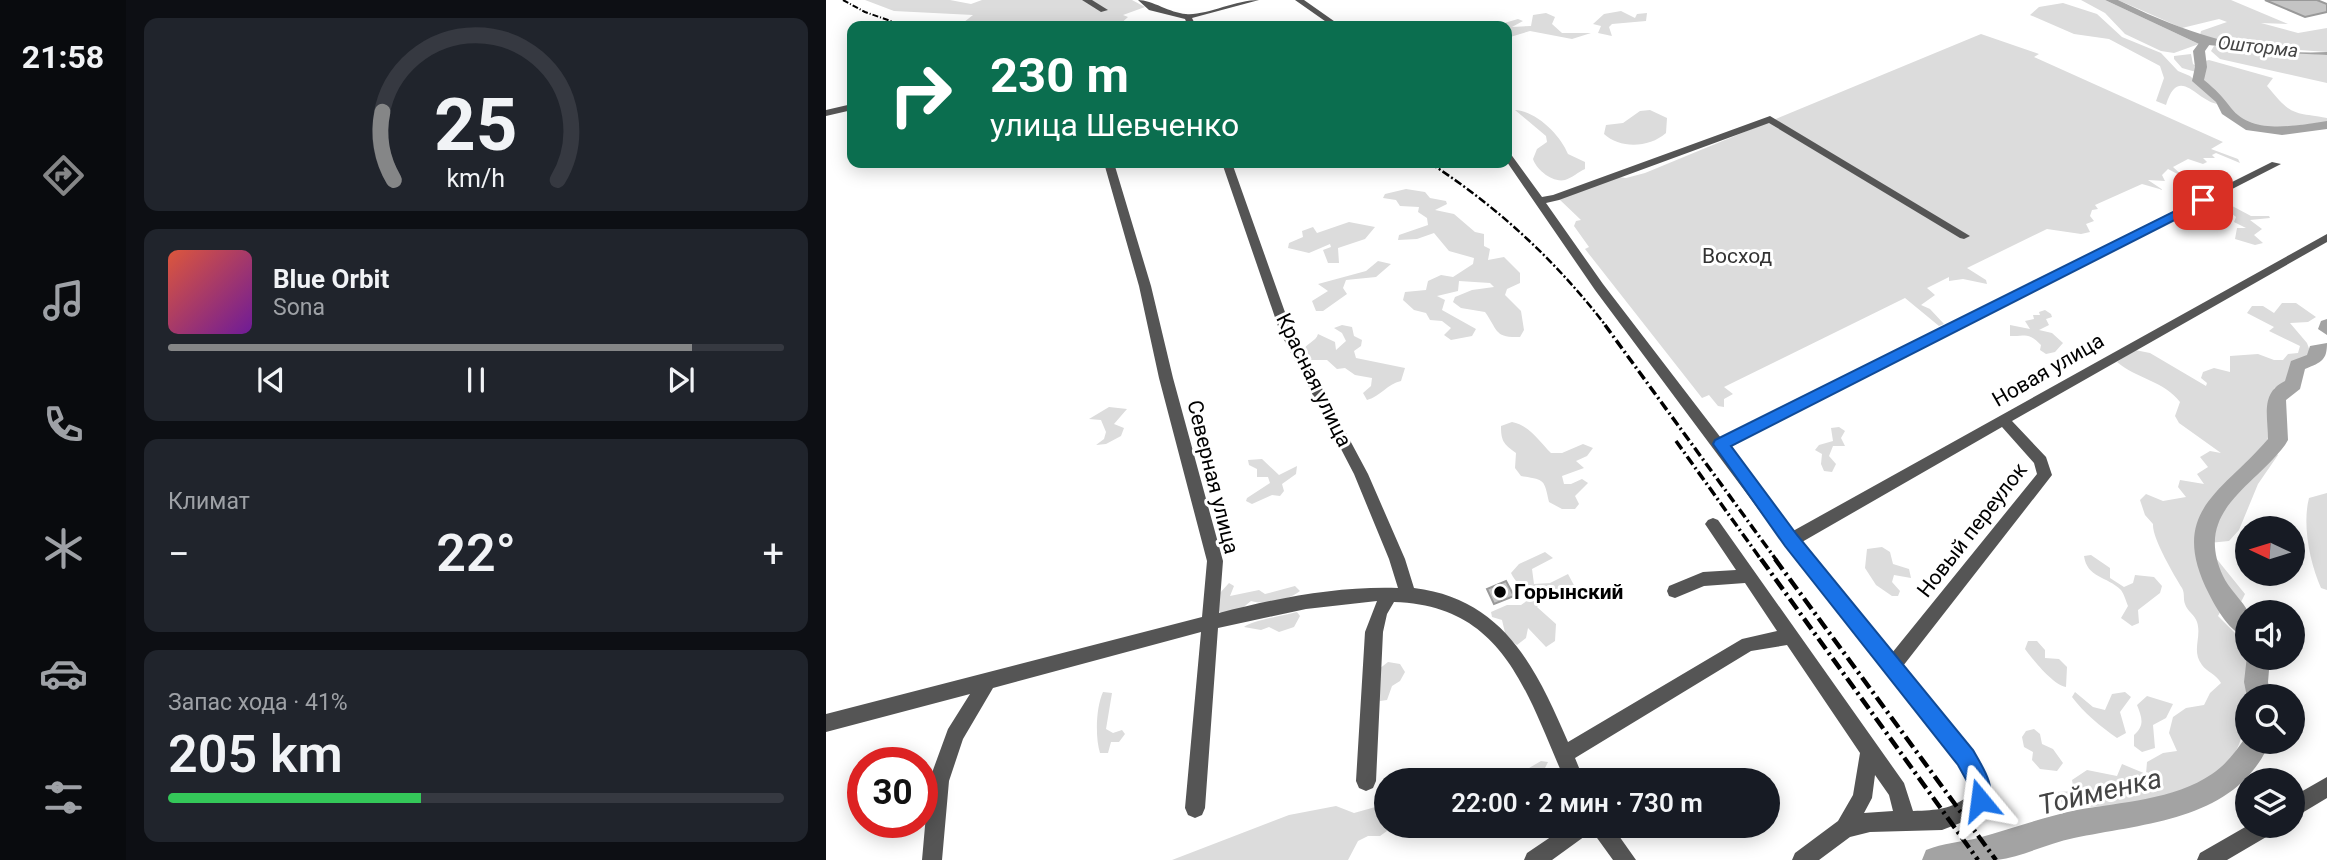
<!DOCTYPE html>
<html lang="ru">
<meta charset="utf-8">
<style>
:root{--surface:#171b24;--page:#20242c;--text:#f1f3f6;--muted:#9ea1a6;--line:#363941;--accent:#858687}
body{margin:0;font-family:Roboto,sans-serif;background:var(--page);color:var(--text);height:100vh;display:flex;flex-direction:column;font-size:26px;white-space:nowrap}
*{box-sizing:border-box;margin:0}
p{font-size:23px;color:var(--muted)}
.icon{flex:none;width:38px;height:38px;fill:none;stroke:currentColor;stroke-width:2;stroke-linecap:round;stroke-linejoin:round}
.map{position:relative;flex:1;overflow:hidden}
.drawer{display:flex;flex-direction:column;gap:18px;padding:18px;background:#0d0f14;width:700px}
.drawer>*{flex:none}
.top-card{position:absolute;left:21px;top:21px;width:665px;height:147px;border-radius:14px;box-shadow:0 4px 18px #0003;background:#0b6e4f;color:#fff;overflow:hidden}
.needle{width:46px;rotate:274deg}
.fabs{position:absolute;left:1409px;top:516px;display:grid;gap:14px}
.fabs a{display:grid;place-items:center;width:70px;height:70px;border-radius:50%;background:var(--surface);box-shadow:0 4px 18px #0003;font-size:35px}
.speed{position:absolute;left:21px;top:747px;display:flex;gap:14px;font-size:35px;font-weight:700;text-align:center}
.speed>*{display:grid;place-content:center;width:91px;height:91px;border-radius:50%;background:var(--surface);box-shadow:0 4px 18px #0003;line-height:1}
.speed .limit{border:10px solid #d22;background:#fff;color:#111}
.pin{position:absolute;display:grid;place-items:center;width:60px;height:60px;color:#fff;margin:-30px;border-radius:14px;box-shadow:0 4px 10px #0006}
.me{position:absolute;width:77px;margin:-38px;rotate:344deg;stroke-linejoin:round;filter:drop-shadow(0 0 5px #0008)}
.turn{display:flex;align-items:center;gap:24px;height:147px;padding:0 28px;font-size:32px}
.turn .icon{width:91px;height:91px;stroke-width:2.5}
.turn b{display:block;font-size:49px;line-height:60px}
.big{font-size:52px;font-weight:600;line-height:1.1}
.drawer .widget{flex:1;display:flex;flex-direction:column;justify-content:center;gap:10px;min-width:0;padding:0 24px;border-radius:14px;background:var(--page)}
.drawer .dial{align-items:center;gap:0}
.dial svg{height:182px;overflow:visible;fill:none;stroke:var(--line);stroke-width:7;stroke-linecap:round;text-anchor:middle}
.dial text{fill:var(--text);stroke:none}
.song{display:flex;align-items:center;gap:21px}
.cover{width:84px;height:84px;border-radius:10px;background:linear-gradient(135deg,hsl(10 70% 55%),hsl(280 70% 35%))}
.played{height:7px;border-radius:4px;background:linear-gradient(90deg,var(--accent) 85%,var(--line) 85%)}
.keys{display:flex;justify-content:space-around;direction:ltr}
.heat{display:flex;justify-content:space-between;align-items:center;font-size:38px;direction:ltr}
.charge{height:10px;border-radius:5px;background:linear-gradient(90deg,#34c759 41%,var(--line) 0)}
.trip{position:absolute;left:548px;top:768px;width:406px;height:70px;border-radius:35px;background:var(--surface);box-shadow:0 4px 18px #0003;font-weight:600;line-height:70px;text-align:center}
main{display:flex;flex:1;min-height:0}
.menu{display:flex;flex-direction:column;width:126px;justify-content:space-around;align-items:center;background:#090b0e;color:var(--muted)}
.menu .icon{width:49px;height:49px}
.menu .active{color:var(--accent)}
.menu b{font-size:32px;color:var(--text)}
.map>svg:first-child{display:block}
.green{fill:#dcdcdc}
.water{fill:#a3a3a3}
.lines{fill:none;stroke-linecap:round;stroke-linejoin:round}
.river{fill:#a3a3a3;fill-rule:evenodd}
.building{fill:#c4c4c4;stroke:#999;stroke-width:2}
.minor{fill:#555;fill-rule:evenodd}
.rail-far3{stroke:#000;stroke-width:2;stroke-dasharray:6 2 1 2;stroke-linecap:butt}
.rail-far2{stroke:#000;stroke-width:2.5;stroke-dasharray:8 2.5 2 2.5;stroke-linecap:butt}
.rail-far1{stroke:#000;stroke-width:3.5;stroke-dasharray:10 3.5 2 3.5;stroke-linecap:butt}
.rail{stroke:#000;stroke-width:4.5;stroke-dasharray:13 4.5 2.5 4.5;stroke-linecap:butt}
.route{fill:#1a73e8;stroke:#114b97;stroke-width:2}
.poi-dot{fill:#000;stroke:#fff;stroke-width:2.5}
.labels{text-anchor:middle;stroke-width:6;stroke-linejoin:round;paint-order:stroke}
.far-water-label{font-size:19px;font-style:italic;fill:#444;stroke:#fff}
.park-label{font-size:21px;fill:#333;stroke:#fff}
.street-label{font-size:21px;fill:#000;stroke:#fff}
.poi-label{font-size:21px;font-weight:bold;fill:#000;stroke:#fff;text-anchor:start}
.near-water-label{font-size:28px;font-style:italic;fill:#444;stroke:#fff}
</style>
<main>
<nav class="menu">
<b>21:58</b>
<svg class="icon active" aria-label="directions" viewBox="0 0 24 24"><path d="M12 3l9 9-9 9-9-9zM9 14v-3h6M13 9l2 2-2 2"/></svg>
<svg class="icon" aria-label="music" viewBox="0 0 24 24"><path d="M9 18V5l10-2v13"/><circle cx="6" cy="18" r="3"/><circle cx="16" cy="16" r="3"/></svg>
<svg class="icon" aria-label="phone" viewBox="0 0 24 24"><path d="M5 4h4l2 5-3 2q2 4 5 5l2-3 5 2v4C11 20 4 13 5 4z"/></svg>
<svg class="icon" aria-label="climate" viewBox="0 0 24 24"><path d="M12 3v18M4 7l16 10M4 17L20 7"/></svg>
<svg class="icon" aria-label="car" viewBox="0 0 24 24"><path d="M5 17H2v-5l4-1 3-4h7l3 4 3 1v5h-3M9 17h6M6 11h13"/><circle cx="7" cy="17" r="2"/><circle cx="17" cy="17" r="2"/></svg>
<svg class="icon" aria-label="filters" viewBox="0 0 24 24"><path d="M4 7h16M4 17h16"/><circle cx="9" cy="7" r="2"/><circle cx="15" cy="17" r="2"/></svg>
</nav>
<section class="drawer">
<div class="widget dial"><svg viewBox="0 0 100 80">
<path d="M14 69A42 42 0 1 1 86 69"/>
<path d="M14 69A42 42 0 0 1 9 39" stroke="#858687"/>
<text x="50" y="56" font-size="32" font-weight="700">25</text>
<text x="50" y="72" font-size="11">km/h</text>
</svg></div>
<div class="widget">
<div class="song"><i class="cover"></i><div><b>Blue Orbit</b><p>Sona</p></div></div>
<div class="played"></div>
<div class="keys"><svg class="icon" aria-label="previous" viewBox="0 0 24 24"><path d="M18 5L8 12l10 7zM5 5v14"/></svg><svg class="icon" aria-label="pause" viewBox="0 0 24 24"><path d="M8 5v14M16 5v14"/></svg><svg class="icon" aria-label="next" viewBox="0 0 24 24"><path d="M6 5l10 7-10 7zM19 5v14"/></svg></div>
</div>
<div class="widget"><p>Климат</p>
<div class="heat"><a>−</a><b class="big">22°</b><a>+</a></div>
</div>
<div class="widget"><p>Запас хода · 41%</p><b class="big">205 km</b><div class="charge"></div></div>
</section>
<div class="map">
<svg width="1501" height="860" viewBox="0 0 1501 860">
<rect width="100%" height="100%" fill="#fff"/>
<path class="green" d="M 39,0 L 124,0 L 145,4 L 156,0 L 306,0 L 319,7 L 297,15 L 302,17 L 292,26 L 133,26 L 147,15 L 68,11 Z
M 1255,0 L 1279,0 L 1373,44 L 1348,53 L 1335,51 L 1299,34 L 1279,13 Z
M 1292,0 L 1405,0 L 1462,24 L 1435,23 L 1472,33 L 1501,28 L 1501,52 L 1444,48 L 1383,39 L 1374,35 L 1375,31 L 1401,22 L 1393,19 L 1356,28 Z
M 1237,3 L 1271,14 L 1296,37 L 1335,53 L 1352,71 L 1364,76 L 1394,104 C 1372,104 1353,62 1340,105 L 1330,101 L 1338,78 L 1334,66 L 1283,39 L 1248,34 L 1204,15 L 1213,7 Z
M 795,11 L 809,18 L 811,14 L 821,13 L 820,21 L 786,24 L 783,27 L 786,36 L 772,33 L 775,26 L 767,24 L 778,14 Z
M 720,13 L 729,17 L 726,24 L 736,33 L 765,33 L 746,39 L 704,31 L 681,38 L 681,26 L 668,26 L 692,19 L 697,21 L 686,27 L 705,26 L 707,15 Z
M 1155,34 L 1213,54 L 1208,57 L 1397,142 L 1385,149 L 1412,159 L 1414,163 L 1390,153 L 1386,155 L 1389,158 L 1377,158 L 1381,162 L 1377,164 L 1362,159 L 1347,167 L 1359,178 L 1342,169 L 1336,175 L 1339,181 L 1322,180 L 1337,190 L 1316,184 L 1269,205 L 1272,209 L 1266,210 L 1264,216 L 1268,221 L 1260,224 L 1264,232 L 1255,234 L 1221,229 L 1141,268 L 1160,280 L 1161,284 L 1137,279 L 1123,281 L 1123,277 L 1101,288 L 1109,295 L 1095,305 L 1104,309 L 1118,324 L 1113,326 L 1079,298 L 898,387 L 907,394 L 898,399 L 898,407 L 892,406 L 883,395 L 876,398 L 759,249 L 763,247 L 748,226 L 750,221 L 755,220 L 733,199 L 792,177 L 800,178 L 819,173 Z
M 1388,46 L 1501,55 L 1501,83 L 1394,59 L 1385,51 Z
M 1365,54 L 1367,64 L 1375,69 L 1379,61 L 1383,60 L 1447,78 L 1441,86 C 1466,116 1465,112 1501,118 L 1501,122 L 1449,128 L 1429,127 L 1409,116 L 1392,94 L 1372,79 L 1370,72 L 1356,68 L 1348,59 L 1348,56 Z
M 689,110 C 711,111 735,136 742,154 L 759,162 L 759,169 C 752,172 746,178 739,180 C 726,183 710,169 707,159 L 711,149 L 721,142 L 720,136 Z
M 824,110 L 841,118 L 840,133 C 823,148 794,149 778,134 L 780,125 L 797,123 L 814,111 Z
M 580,189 L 599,192 L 604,198 L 620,201 L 621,204 L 609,210 L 628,214 L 649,232 L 658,234 L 658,246 L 664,249 L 662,260 L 678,257 L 694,273 L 694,283 L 681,289 L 679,295 L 695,311 L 698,330 L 694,337 C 668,338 672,330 659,312 L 635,308 L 627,302 L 629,297 L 646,290 L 668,287 L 664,283 L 633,281 L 632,291 L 611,296 L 619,300 L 616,310 L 650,329 L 646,336 L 625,340 L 618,335 L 625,328 L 616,321 L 604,320 L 600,313 L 588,310 L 577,300 L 579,292 L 600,290 L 602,281 L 615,275 L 627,277 L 647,264 L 648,258 L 623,251 L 608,233 L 591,239 L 572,240 L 573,235 L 602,225 L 601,218 L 592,212 L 593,207 L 574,206 L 570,200 L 557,198 L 559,194 Z
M 1393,199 L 1425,216 L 1443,216 L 1444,218 L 1424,220 L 1436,229 L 1428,235 L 1437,243 L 1429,245 L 1409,239 L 1411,228 L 1420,228 L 1408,222 L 1410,217 L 1405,213 L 1406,209 L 1390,200 Z
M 523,222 L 549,227 L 539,239 L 512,248 L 513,263 L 502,263 L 497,250 L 505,247 L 504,244 L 483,253 L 462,248 L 463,243 L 477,237 L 476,231 L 487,227 L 491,233 Z
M 552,261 L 565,264 L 550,277 L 520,280 L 517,288 L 521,294 L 497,311 L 490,311 L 486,301 L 502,291 L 492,284 L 540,271 Z
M 1456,303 L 1470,303 L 1490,317 L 1482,322 L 1464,323 L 1481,343 L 1485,354 L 1474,368 L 1464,369 L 1465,377 L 1460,384 L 1448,388 L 1441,445 L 1452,455 L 1432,484 L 1413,530 L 1403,541 L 1383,543 L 1381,547 L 1419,594 L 1410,612 L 1396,609 L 1392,616 L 1421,645 L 1421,658 L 1431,659 L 1427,670 L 1432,696 L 1421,696 C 1421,810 1321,806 1237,807 L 1232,792 L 1248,791 L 1246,780 L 1261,770 L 1291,776 L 1296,764 L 1320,774 L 1321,762 L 1337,753 L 1351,751 L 1343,733 L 1347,717 L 1360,708 L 1378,705 L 1384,693 L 1395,683 C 1390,674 1381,672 1376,665 C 1365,651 1376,637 1371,622 C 1369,615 1361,611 1359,604 C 1357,599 1359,593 1356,588 C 1348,575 1326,538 1327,524 L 1319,515 L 1314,500 L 1320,494 L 1337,501 L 1360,497 L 1352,487 L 1354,480 L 1378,484 L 1371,474 L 1382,467 L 1374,457 L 1384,451 L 1395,453 L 1353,423 L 1349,416 L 1354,402 C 1338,381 1311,379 1291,362 L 1309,350 L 1324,353 L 1380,386 L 1381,383 L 1375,378 L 1377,372 L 1388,368 L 1404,372 L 1404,356 L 1432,354 L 1448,360 L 1457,360 L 1462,354 L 1472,353 L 1474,346 L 1443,331 L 1448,327 L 1421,313 L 1426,306 L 1437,306 L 1448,313 Z
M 1219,310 L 1225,314 L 1226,317 L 1220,319 L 1223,325 L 1213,330 L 1226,333 L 1237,343 L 1229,352 L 1220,354 L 1214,350 L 1215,345 C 1201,331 1200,337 1184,336 L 1184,325 L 1204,329 L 1199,321 L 1208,319 L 1207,315 L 1214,315 L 1213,312 Z
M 516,325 L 526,327 L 528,336 L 536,340 L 535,346 L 528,351 L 530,358 L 579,368 L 575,381 C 561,384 555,396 541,400 L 537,393 L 545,386 L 546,378 L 529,375 L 519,368 L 511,369 L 501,360 L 484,360 L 477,352 C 479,343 490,342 492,334 L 509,342 L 510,350 L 520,341 L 516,333 L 508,328 Z
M 283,407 L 301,409 L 288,424 L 298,428 L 295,436 L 280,444 L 270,445 L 278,439 L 280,432 L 275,420 L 263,419 Z
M 686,422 C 703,425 713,441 725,453 L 736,453 L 757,444 L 767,448 L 761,456 L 750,461 L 758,468 L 736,476 L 738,484 L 745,484 L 756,479 L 762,483 L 749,496 L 753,504 L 749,509 L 736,509 L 723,502 C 718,479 719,480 695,476 L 689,468 L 690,453 C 677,444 675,440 675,426 Z
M 1013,427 L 1019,431 L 1015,438 L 1019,446 L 1007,446 L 1003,456 L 1010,464 L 1006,472 L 998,471 L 995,464 L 996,454 L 989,450 L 993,445 L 1007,441 L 1005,428 Z
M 436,459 L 453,475 L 471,466 L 470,474 L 456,484 L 458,491 L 454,496 L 446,495 L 426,504 L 420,501 L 421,498 L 444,483 L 442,477 L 431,477 L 431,469 L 423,465 L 422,460 Z
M 1501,493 L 1501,590 L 1495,588 C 1484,563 1476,525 1483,498 Z
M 1056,547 L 1064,552 L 1067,564 L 1083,569 L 1085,578 L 1068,575 L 1066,582 L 1074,591 L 1072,596 L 1066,596 L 1050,585 L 1039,568 L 1041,549 Z
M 719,552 L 727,558 L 706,569 L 708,584 L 724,583 L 742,574 L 750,589 L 721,596 L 711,607 L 730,624 L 729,641 L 720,647 L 702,628 L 700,638 L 691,645 L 680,637 L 676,620 L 666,617 L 665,612 L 681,605 L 695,605 L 702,600 C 699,588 690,584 685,573 L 693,564 Z
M 1265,555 L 1284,568 L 1284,578 L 1298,587 L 1307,583 L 1309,575 L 1328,577 L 1336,586 L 1334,593 L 1312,610 L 1313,623 L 1306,626 L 1295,618 L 1302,606 C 1300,601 1298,594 1295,590 C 1281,576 1261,578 1258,556 Z
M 403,583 L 408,586 L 404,596 L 433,590 L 439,594 L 469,586 L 474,591 C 461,601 441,605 425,601 L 414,610 L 396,614 L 391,609 L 393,594 Z
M 471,612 L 474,616 L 468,627 L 453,632 L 443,627 L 435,630 L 418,627 C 425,621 459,615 471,612 Z
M 1202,641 L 1211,641 L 1219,650 L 1219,658 L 1233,659 L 1241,667 L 1240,687 C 1227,685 1207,660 1199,649 Z
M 562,662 L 574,664 L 579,672 L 574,681 L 566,686 L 561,700 L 554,701 L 550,693 L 553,669 Z
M 277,692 L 286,693 L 280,729 L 287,733 L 296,730 L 299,734 L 293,742 L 285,742 L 282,753 L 274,753 C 269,737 270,707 277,692 Z
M 1249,692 L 1267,707 L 1279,710 L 1286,694 L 1299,692 L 1305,697 L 1294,712 L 1300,733 L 1291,738 C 1275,727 1257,712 1246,697 Z
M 1321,696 L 1347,704 L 1340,718 L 1327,725 L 1329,748 L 1316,752 L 1308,746 L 1308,735 C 1319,725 1316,718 1311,705 Z
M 1208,729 L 1214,734 L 1216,744 L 1227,749 L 1237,763 L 1231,771 L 1214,769 L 1206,760 L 1207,752 L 1198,747 L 1196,737 L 1200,731 Z
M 715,761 L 722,762 L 713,780 L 654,780 L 668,776 L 686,778 Z
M 560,804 L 560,826 L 582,826 L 568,826 L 554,836 L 542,836 L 532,841 L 522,860 L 346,860 L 463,815 L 510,806 L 528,813 Z"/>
<path class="water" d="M 1279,0 L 1292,0 C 1357,32 1427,56 1501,52 L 1501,55 L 1458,53 L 1373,44 Z"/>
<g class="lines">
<path class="river" d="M 1376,39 L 1386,41 L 1379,51 L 1381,67 L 1378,80 C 1390,90 1396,96 1405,108 C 1427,136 1471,125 1501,121 L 1501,129 L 1456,135 L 1420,130 L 1396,114 L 1390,102 L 1366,81 L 1369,67 L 1367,51 Z
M 1501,319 L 1501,335 L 1492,329 L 1495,321 Z
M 1501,343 C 1501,360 1496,362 1479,369 L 1474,389 L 1460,400 L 1462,440 L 1459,445 C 1427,488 1367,511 1397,576 C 1402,588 1418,602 1422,612 C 1423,617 1421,631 1421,638 C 1404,632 1391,610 1383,594 C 1341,511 1396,493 1442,439 C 1442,416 1434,393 1459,381 L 1465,361 L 1481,355 L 1484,346 Z
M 1421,656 L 1444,658 L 1442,682 L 1445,696 L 1421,697 L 1418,682 Z
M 1421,735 L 1421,742 L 1444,742 C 1411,820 1320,823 1248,838 C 1222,843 1196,857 1171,860 C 1147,860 1120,860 1096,860 L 1100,850 C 1117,843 1135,842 1152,838 C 1185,829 1217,817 1251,810 C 1295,802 1348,800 1386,774 C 1401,764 1411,750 1421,735 Z"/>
</g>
<path class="building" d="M 1439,0 L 1491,0 L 1501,4 L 1501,12 L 1479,17 Z
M 680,581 L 688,596 L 668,604 L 661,589 Z"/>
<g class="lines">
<path class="minor" d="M 256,0 L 266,0 L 282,10 L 275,12 Z
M 312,0 C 326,0 344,13 360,14 C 379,16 409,0 433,0 L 366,18 L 370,26 L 362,26 L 359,19 L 323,10 Z
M 469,0 L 478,0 L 515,26 L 506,26 Z
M 26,104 L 26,110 L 0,116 L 0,110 Z
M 944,116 L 1144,236 L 1138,239 L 1134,238 L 943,123 L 733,200 L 720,203 L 777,284 L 895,438 L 1446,162 L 1455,164 L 902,447 L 967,531 L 1501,234 L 1501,242 L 1186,421 L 1220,457 L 1226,475 L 1077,666 L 1146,750 L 1163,781 L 1164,800 L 1161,807 L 1142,820 L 1116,830 L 1044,832 L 1024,837 L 993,860 L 966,860 L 969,853 L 1012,821 L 1027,795 L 1034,753 L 961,645 L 925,651 L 749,758 L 758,780 L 739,780 C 701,696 680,605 568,602 L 561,614 L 557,632 L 550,781 L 547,788 L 540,791 L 533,788 L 530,781 L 539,632 L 551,601 L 480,609 L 392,628 L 379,808 L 376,815 L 369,818 L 362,815 L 359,808 L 375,632 L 167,688 L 137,739 L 123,781 L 116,860 L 96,860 L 103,781 L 122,729 L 144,694 L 0,732 L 0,714 L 376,617 L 381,561 L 333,378 L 313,286 L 278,163 L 288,163 L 325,286 L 347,378 L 397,561 L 393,613 C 451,598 512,586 572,588 L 563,559 L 528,474 L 454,332 L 396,163 L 406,163 L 466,332 L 542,474 L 579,559 L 588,588 C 678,599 710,668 742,742 L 916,639 L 951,631 L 919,583 L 878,586 L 849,598 L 843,596 L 841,591 L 843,586 L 877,572 L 910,570 L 879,524 L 882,520 L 887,518 L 892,520 L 1078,783 L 1087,811 C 1112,810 1123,810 1144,795 L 1143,783 L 1132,764 L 959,545 L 769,290 L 681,162 L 681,152 L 684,153 L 716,197 L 727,195 ZM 1176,427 L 1208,463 L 1211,474 L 1066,653 L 976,542 ZM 1049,775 L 1063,795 L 1067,811 L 1038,813 L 1046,798 Z
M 1501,777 L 1501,798 L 1466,819 L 1466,797 Z
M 741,826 L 786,826 L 810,860 L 787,860 L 766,831 L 726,860 L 698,860 L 701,853 Z
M 1421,826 L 1450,826 L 1447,833 L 1401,860 L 1371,860 L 1374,853 Z"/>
<path class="rail-far3" d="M 17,0 L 39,12 L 79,26"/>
<path class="rail-far2" d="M 604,163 C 673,208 730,261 780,326"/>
<path class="rail-far1" d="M 779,325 L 951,561
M 850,441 L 936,561"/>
<path class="rail" d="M 935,559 L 1152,860
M 949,559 L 1170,860"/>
</g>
<path class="route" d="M 1377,197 L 1383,200 L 1382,203 L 905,446 L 971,535 L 1147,750 C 1157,768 1171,787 1162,808 L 1154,811 L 1146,808 L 1142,783 L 1132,765 L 959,546 L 887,444 L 889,440 Z"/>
<circle class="poi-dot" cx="674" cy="592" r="7"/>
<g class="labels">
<g class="far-water-label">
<text transform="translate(1432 46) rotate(6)" y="7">Ошторма</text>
</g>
<g class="park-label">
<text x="911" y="263">Восход</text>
</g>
<g class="street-label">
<text transform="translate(1222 370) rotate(-30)" y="7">Новая улица</text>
<text transform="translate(488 380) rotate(64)" y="7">Красная улица</text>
<text transform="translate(387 477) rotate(76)" y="7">Северная улица</text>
<text transform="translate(1146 530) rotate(-52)" y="7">Новый переулок</text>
</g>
<g class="poi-label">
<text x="688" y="599">Горынский</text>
</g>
<g class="near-water-label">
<text transform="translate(1274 791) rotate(-13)" y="10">Тойменка</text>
</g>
</g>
</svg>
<div class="fabs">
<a><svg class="needle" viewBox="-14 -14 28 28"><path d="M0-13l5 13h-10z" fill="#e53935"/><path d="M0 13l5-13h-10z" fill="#9ea1a6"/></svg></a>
<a><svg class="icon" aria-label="sound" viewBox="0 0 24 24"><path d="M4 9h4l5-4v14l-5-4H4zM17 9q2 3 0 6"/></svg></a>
<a><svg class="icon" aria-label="search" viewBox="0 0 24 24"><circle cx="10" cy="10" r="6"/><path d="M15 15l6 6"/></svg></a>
<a><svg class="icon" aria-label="layers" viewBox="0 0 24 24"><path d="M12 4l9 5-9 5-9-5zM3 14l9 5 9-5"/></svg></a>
</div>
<div class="speed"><div class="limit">30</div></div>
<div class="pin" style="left:1377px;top:200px;background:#d93025"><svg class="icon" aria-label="arrive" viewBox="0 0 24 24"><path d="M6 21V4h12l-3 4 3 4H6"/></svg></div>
<svg class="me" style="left:1154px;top:800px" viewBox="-20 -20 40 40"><path d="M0-17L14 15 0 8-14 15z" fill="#1a73e8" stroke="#fff" stroke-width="4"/></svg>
<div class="trip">22:00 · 2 мин · 730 m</div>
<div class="top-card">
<div class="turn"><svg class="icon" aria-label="right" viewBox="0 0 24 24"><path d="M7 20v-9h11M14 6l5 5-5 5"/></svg><div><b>230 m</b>улица Шевченко</div></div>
</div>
</div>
</main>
